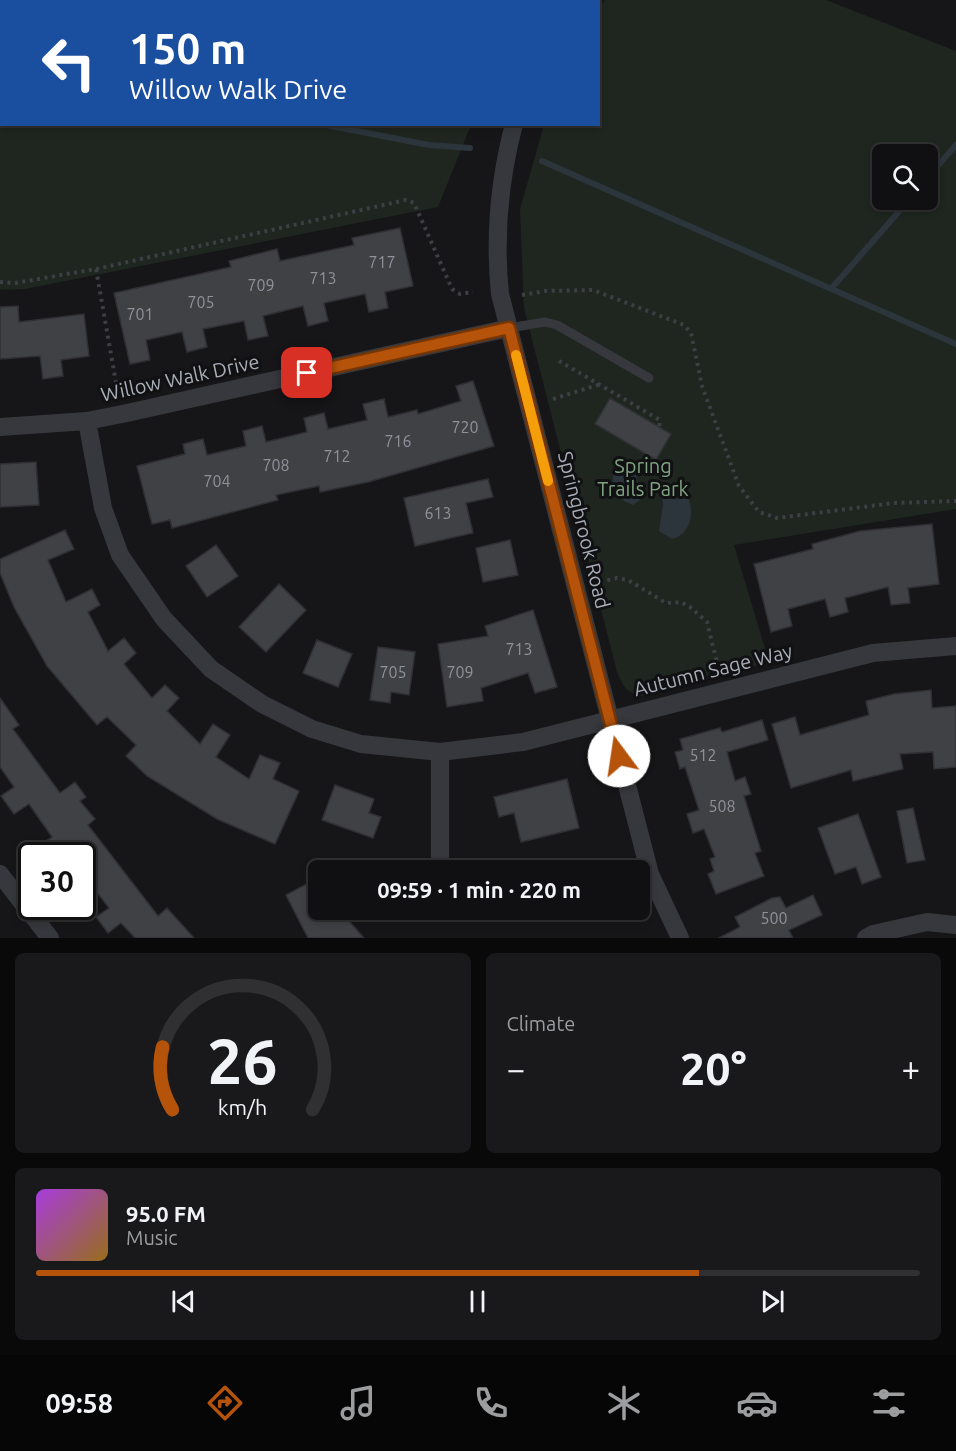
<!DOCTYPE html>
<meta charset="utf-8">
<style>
:root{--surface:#101012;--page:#19191b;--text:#f1f3f6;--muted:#9c9d9f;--line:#303032;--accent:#b45309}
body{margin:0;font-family:Ubuntu,sans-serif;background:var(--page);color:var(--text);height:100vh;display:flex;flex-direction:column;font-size:22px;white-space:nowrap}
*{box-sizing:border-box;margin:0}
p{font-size:20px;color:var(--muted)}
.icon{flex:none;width:33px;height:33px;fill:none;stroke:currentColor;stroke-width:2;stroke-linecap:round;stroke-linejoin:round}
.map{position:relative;height:938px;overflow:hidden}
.details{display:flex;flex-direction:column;gap:15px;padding:15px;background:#09090a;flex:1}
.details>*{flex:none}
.banner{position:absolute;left:0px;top:0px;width:600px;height:126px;box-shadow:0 3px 9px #0003,0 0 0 2px var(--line);background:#1a4fa0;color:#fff;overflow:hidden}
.fabs{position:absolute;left:872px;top:144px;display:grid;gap:12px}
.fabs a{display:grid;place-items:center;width:66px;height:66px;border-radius:9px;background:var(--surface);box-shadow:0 3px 9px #0003,0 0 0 2px var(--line);font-size:30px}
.speed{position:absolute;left:18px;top:842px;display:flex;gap:12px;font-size:30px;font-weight:700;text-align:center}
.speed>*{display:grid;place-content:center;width:78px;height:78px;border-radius:50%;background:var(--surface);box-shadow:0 3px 9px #0003,0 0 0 2px var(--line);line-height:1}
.speed .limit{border:3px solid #111;border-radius:9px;background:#fff;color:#111}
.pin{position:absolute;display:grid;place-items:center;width:51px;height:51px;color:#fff;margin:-26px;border-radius:12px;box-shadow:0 3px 9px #0006}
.me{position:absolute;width:66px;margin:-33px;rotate:346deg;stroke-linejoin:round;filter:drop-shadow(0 0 4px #0008)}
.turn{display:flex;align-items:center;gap:21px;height:126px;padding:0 30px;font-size:27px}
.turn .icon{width:78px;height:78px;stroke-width:2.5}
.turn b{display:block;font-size:42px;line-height:51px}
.big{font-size:45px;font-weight:700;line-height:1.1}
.details .card{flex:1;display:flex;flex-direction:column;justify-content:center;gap:9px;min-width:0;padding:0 21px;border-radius:9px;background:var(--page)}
.details .dial{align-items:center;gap:0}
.dial svg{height:156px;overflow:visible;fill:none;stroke:var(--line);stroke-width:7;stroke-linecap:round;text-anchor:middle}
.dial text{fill:var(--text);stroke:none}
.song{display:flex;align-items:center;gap:18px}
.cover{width:72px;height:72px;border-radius:9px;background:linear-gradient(135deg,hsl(280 70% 55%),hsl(40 70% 35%))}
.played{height:6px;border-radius:3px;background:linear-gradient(90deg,var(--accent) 75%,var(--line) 75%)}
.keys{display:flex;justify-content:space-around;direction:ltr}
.heat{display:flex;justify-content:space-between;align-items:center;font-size:33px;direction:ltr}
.details .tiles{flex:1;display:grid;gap:15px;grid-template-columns:1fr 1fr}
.card:last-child{grid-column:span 2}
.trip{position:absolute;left:308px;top:860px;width:342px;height:60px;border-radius:9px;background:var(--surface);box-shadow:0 3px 9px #0003,0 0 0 2px var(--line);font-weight:700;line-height:60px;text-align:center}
.tabs{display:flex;height:96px;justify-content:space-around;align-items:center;background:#060607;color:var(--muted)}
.tabs .icon{width:42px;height:42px}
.tabs .selected{color:var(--accent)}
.tabs b{font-size:27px;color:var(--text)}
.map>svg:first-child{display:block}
.green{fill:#1e261f;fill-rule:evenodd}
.water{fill:#2c353c}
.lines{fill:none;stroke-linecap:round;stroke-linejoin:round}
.stream{stroke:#2c353c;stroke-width:6}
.building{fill:#404145;stroke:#303034;stroke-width:1.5}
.path{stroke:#3d3f44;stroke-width:4;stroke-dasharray:3 4.5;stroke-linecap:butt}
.lane{stroke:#37383d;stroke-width:9}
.street{stroke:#37383d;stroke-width:18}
.route-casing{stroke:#753606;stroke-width:15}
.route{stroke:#b45309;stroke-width:10}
.slow{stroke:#f59e0b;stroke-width:10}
.labels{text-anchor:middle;stroke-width:6;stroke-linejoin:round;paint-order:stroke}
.number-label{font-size:16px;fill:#8e929b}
.street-label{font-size:20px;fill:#a8adb8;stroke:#111113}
.park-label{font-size:20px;fill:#7fa381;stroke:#111113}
</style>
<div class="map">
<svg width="956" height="938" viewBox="0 0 956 938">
<rect width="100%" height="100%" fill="#161618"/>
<path class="green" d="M 0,0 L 218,1 L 2,2 L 2,124 L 471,125 L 438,207 L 25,289 L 0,290 Z
M 605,0 L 826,0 L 956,51 L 956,509 L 734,545 L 769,662 L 642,696 C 626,693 623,686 617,672 L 524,308 L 520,209 L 544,125 L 598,124 L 599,8 ZM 882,154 L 927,154 L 927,200 L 882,200 Z"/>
<path class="water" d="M 627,460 L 636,468 C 636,481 642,491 641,499 L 633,505 L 624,501 L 612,485 L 615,467 Z
M 671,482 C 696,488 699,533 672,539 L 659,531 L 663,505 L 661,491 Z"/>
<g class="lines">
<path class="stream" d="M 0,39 L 2,38
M 321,124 L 429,145 L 470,148
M 542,161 L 956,344
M 927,178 L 956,145
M 831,289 L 909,200"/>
</g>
<path class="building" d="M 400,228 L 413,286 L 385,292 L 388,308 L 369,312 L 365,294 L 324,303 L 328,321 L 308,326 L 303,306 L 263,316 L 268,336 L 248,340 L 244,321 L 203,329 L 207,347 L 187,352 L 182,332 L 146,340 L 150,360 L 130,364 L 114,293 L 231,267 L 229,261 L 277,249 L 280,261 L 354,245 L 352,238 Z
M 18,306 L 19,322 L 84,314 L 89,356 L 61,360 L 63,376 L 43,379 L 40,356 L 0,359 L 0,307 Z
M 473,381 L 494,446 L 368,482 L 320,492 L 319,486 L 276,495 L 278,500 L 172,528 L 170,520 L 152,524 L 137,466 L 185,454 L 183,444 L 203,439 L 207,455 L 246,446 L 243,431 L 262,426 L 266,442 L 307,432 L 304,418 L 324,413 L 328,429 L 367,420 L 363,404 L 384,399 L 388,417 L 417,410 L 418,414 L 461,401 L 456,386 Z
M 610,398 L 671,434 L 656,460 L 595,424 Z
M 36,462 L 39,505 L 0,507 L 0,464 Z
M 488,479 L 493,497 L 466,503 L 473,533 L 415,546 L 404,498 Z
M 932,524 L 939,584 L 908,588 L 910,603 L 891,605 L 888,587 L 845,598 L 848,612 L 830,617 L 825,599 L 788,609 L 792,626 L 771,632 L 754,564 L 813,549 L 812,544 L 860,531 Z
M 65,530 L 74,549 L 48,560 L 66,602 L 92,589 L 100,605 L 88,612 L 108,651 L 124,638 L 136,653 L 124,664 L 152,698 L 165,685 L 179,698 L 167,711 L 200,744 L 213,724 L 230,735 L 216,757 L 249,779 L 260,755 L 280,763 L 273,779 L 299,791 L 275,844 L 217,819 L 147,776 L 126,756 L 136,745 L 107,717 L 97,725 L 47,666 L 14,607 L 0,573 L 0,559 Z
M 510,540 L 518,575 L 483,582 L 476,548 Z
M 216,545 L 238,576 L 207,597 L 186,566 Z
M 279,584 L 306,610 L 266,652 L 239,627 Z
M 533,610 L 557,687 L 535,693 L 528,673 L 481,688 L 483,701 L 447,707 L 438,644 L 488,636 L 485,626 Z
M 317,640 L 352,654 L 338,687 L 303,673 Z
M 378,647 L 415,652 L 409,695 L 391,692 L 390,703 L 370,700 Z
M 931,690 L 932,708 L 956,706 L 956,767 L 934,769 L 933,752 L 900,754 L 903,769 L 853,781 L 851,770 L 791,788 L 772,724 L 795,717 L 800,735 L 869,715 L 866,701 L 894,694 Z
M 0,698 L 19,725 L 13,729 L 60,793 L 75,782 L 86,797 L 80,801 L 95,819 L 88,825 L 158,916 L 167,908 L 194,938 L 135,938 L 121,923 L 108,933 L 96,917 L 109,908 L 82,873 L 82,855 L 52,855 L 43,843 L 52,837 L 29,804 L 14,814 L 1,796 L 14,787 L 0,767 Z
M 762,720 L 768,740 L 727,752 L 735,781 L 745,777 L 751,794 L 744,796 L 761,851 L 755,853 L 764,876 L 716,894 L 708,874 L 714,871 L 710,859 L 715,857 L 704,829 L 693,833 L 687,814 L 699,810 L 685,767 L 680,769 L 675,752 L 683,750 L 680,739 L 720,728 L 722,732 Z
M 567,779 L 579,828 L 521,842 L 514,813 L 499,817 L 494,797 Z
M 335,785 L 374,799 L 369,813 L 381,817 L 373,838 L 322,820 Z
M 913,808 L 925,860 L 907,863 L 897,811 Z
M 858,814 L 881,877 L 862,884 L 856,867 L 835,874 L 818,828 Z
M 318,878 L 318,909 L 372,909 L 349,921 L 364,938 L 308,938 L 286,895 Z
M 813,895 L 822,915 L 789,930 L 793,938 L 719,938 L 740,927 L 735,917 L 772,898 L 780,897 L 786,908 Z"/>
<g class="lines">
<path class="path" d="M 96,269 L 406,200 L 414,203 L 452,289 L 460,294 L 473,292
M 0,282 L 15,283 L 96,269 L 118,394
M 522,295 L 545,291 L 593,290 L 684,325 L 691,333 L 702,386 L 739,486 L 759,512 L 777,518 L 894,503 L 956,501
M 559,361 L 660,420 L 659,428
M 553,399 L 601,384
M 600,582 L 617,578 L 628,580 L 666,603 L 681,602 L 690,607 L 707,622 L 719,671"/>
<path class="lane" d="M 509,328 L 545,322 L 557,325 L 649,378"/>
<path class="street" d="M 561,2 L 562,0
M 514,124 C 499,181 494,235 500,294 L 650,874 L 680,938
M 87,421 L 103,508 L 120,555 L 164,619 L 211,669 L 262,704 L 312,729 L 361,744 L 440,752 L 523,742 L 873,653 L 956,646
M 0,427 L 87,421 L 127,413 L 509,328
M 440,870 L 440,752
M 0,874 L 50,938
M 866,938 L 873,934 L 927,922 L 956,925"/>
</g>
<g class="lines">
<g class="route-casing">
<path id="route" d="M 307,373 L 509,328 L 619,756"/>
</g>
<use href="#route" class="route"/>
<path class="slow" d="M 516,355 L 548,481"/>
</g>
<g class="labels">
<g class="number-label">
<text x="382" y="268">717</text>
<text x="323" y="284">713</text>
<text x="261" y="291">709</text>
<text x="201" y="308">705</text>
<text x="140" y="320">701</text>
<text x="465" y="433">720</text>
<text x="398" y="447">716</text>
<text x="337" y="462">712</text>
<text x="276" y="471">708</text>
<text x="217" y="487">704</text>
<text x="438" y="519">613</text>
<text x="519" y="655">713</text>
<text x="393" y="678">705</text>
<text x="460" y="678">709</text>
<text x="703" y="761">512</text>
<text x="722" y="812">508</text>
<text x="774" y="924">500</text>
</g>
<g class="street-label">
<text transform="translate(180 378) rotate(-12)" y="7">Willow Walk Drive</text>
<text transform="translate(584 530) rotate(76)" y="7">Springbrook Road</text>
<text transform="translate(713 670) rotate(-14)" y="7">Autumn Sage Way</text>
</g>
<g class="park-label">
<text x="643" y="473">Spring<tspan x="643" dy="23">Trails Park</tspan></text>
</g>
</g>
</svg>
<div class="fabs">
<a><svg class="icon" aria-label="search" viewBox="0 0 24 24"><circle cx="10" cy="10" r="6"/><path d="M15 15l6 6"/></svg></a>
</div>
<div class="speed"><div class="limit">30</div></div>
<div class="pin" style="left:307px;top:373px;background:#d93025"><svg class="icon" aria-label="arrive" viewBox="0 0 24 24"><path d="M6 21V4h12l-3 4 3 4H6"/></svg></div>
<svg class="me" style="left:619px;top:756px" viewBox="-20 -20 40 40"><circle r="19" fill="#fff"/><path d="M0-13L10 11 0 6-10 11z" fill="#b45309"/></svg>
<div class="trip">09:59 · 1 min · 220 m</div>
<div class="banner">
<div class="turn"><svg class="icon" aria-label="left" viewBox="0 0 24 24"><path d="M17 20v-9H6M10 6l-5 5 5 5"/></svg><div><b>150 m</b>Willow Walk Drive</div></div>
</div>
</div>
<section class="details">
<div class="tiles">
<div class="card dial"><svg viewBox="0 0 100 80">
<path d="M14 69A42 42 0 1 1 86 69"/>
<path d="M14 69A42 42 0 0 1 9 37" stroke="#b45309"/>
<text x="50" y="56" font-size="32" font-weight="700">26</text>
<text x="50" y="72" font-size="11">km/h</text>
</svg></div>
<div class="card"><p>Climate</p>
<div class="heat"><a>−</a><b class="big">20°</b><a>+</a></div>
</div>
<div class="card">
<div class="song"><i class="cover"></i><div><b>95.0 FM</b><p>Music</p></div></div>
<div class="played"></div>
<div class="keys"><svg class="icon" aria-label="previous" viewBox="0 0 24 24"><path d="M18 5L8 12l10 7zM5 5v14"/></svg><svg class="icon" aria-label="pause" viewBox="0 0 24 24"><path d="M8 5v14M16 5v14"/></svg><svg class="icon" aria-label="next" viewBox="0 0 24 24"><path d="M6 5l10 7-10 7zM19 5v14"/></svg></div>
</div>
</div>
</section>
<nav class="tabs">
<b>09:58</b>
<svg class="icon selected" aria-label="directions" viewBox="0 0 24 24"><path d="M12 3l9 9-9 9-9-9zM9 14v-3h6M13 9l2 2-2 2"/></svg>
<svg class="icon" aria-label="music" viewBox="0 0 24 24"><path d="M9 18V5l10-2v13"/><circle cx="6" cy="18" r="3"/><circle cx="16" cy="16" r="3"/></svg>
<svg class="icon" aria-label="phone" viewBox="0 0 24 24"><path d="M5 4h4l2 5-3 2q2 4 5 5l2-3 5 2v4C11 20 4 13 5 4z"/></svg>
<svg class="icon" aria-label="climate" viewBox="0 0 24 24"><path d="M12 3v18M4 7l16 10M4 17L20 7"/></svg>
<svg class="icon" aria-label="car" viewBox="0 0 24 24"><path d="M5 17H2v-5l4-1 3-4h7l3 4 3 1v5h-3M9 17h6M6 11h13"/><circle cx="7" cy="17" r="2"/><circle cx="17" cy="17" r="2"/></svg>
<svg class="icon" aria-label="filters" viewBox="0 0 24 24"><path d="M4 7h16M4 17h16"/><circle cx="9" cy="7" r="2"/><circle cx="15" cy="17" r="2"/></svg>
</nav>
